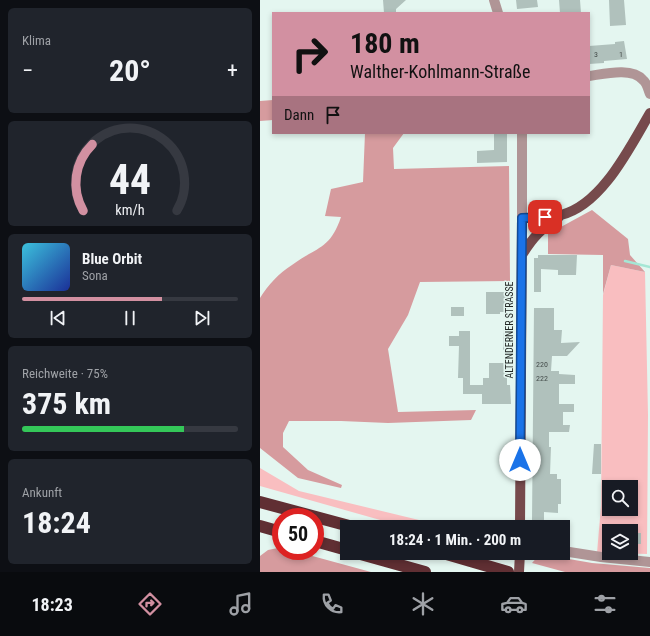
<!DOCTYPE html>
<html lang="de">
<meta charset="utf-8">
<style>
:root{--surface:#171b24;--page:#20242c;--text:#f1f3f6;--muted:#9ea1a6;--line:#363941;--accent:#d290a1}
body{margin:0;font-family:"Roboto Condensed",sans-serif;background:var(--page);color:var(--text);height:100vh;display:flex;flex-direction:column;font-size:15px;white-space:nowrap}
*{box-sizing:border-box;margin:0}
p{font-size:13px;color:var(--muted)}
.icon{flex:none;width:22px;height:22px;fill:none;stroke:currentColor;stroke-width:2;stroke-linecap:round;stroke-linejoin:round}
.map{position:relative;flex:1;overflow:hidden}
.sheet{display:flex;flex-direction:column;gap:8px;padding:8px;background:#0d0f14;width:260px}
.sheet>*{flex:none}
.banner{position:absolute;left:12px;top:12px;width:318px;height:122px;border-radius:0px;box-shadow:0 2px 6px #0003;background:#d290a1;color:#111;overflow:hidden}
.tools{position:absolute;left:342px;top:480px;display:grid;gap:8px}
.tools a{display:grid;place-items:center;width:36px;height:36px;border-radius:0px;background:var(--surface);box-shadow:0 2px 6px #0003;font-size:20px}
.speed{position:absolute;left:12px;top:508px;display:flex;gap:8px;font-size:20px;font-weight:700;text-align:center}
.speed>*{display:grid;place-content:center;width:52px;height:52px;border-radius:50%;background:var(--surface);box-shadow:0 2px 6px #0003;line-height:1}
.speed .limit{border:6px solid #d22;background:#fff;color:#111}
.pin{position:absolute;display:grid;place-items:center;width:34px;height:34px;color:#fff;margin:-17px;border-radius:8px;box-shadow:0 2px 6px #0006}
.me{position:absolute;width:44px;margin:-22px;rotate:0deg;stroke-linejoin:round;filter:drop-shadow(0 0 3px #0008)}
.turn{display:flex;align-items:center;gap:14px;height:84px;padding:0 12px;font-size:18px}
.turn .icon{width:52px;height:52px;stroke-width:2.5}
.turn b{display:block;font-size:28px;line-height:34px}
.then{display:flex;align-items:center;height:38px;padding:0 12px;background:#0003;gap:8px;font-size:15px}
.big{font-size:30px;font-weight:700;line-height:1.1}
.sheet .widget{flex:1;display:flex;flex-direction:column;justify-content:center;gap:6px;min-width:0;padding:0 14px;border-radius:6px;background:var(--page)}
.sheet .dial{align-items:center;gap:0}
.dial svg{height:104px;overflow:visible;fill:none;stroke:var(--line);stroke-width:7;stroke-linecap:round;text-anchor:middle}
.dial text{fill:var(--text);stroke:none}
.song{display:flex;align-items:center;gap:12px}
.cover{width:48px;height:48px;border-radius:6px;background:linear-gradient(135deg,hsl(190 70% 55%),hsl(230 70% 35%))}
.played{height:4px;border-radius:2px;background:linear-gradient(90deg,var(--accent) 65%,var(--line) 65%)}
.keys{display:flex;justify-content:space-around;direction:ltr}
.heat{display:flex;justify-content:space-between;align-items:center;font-size:22px;direction:ltr}
.charge{height:6px;border-radius:3px;background:linear-gradient(90deg,#34c759 75%,var(--line) 0)}
.trip{position:absolute;left:80px;top:520px;width:230px;height:40px;border-radius:0px;background:var(--surface);box-shadow:0 2px 6px #0003;font-weight:700;line-height:40px;text-align:center}
.tab-bar{display:flex;height:64px;justify-content:space-around;align-items:center;background:#090b0e;color:var(--muted)}
.tab-bar .icon{width:28px;height:28px}
.tab-bar .active{color:var(--accent)}
.tab-bar b{font-size:18px;color:var(--text)}
main{display:flex;flex:1;min-height:0}
.map>svg:first-child{display:block}
.green{fill:#f9bec0;fill-rule:evenodd}
.forest{fill:#d69b9e}
.lines{fill:none;stroke-linecap:round;stroke-linejoin:round}
.stream{stroke:#a5e7d5;stroke-width:2.5}
.building{fill:#b0c1bc}
.minor{stroke:#b09596;stroke-width:10}
.major{stroke:#764a4c;stroke-width:10}
.highway{stroke:#602f33;stroke-width:12}
.route-casing{stroke:#114b97;stroke-width:10}
.route{stroke:#1a73e8;stroke-width:7}
.labels{text-anchor:middle;stroke-width:3;stroke-linejoin:round;paint-order:stroke}
.number-label{font-size:8px;fill:#464e4c}
.street-label{font-size:10px;fill:#222826;stroke:#e4f6f0}
</style>
<main>
<section class="sheet">
<div class="widget"><p>Klima</p>
<div class="heat"><a>−</a><b class="big">20°</b><a>+</a></div>
</div>
<div class="widget dial"><svg viewBox="0 0 100 80">
<path d="M14 69A42 42 0 1 1 86 69"/>
<path d="M14 69A42 42 0 0 1 21 18" stroke="#d290a1"/>
<text x="50" y="56" font-size="32" font-weight="700">44</text>
<text x="50" y="72" font-size="11">km/h</text>
</svg></div>
<div class="widget">
<div class="song"><i class="cover"></i><div><b>Blue Orbit</b><p>Sona</p></div></div>
<div class="played"></div>
<div class="keys"><svg class="icon" aria-label="previous" viewBox="0 0 24 24"><path d="M18 5L8 12l10 7zM5 5v14"/></svg><svg class="icon" aria-label="pause" viewBox="0 0 24 24"><path d="M8 5v14M16 5v14"/></svg><svg class="icon" aria-label="next" viewBox="0 0 24 24"><path d="M6 5l10 7-10 7zM19 5v14"/></svg></div>
</div>
<div class="widget"><p>Reichweite · 75%</p><b class="big">375 km</b><div class="charge"></div></div>
<div class="widget"><p>Ankunft</p><b class="big">18:24</b></div>
</section>
<div class="map">
<svg width="390" height="572" viewBox="0 0 390 572">
<rect width="100%" height="100%" fill="#e4f6f0"/>
<path class="green" d="M 351,265 L 385,272 L 388,415 L 387,554 L 352,553 L 371,553 L 371,531 L 349,531 L 349,553 L 337,553 L 341,506 L 343,295 ZM 349,487 L 371,487 L 371,509 L 349,509 Z
M 0,468 L 39,491 L 188,527 L 145,527 L 0,486 Z"/>
<path class="forest" d="M 13,100 L 13,120 L 0,121 L 0,101 Z
M 105,133 L 144,133 L 133,148 L 134,169 L 249,166 L 250,281 L 160,282 L 148,315 L 128,349 L 138,412 L 216,410 L 211,420 L 128,423 L 81,421 L 29,421 L 23,433 L 23,447 L 48,470 L 82,485 L 81,488 L 38,478 L 0,448 L 0,298 C 8,285 19,273 32,265 C 56,247 70,250 81,217 L 65,216 L 71,189 L 103,182 Z
M 332,210 L 368,239 L 370,255 L 385,272 L 351,265 L 343,294 L 343,255 L 288,254 L 288,234 Z
M 18,548 L 21,548 L 21,551 L 34,551 L 111,572 L 0,572 L 0,556 L 8,550 Z
M 280,554 L 332,563 L 390,568 L 390,572 L 305,572 L 272,563 Z"/>
<g class="lines">
<path class="stream" d="M 365,261 L 390,267"/>
</g>
<path class="building" d="M 123,0 L 146,0 L 136,9 L 136,13 L 124,13 Z
M 256,0 L 277,0 L 278,7 L 257,9 Z
M 299,0 L 320,0 L 321,13 L 300,13 Z
M 349,0 L 364,0 L 366,25 L 350,26 Z
M 364,41 L 367,59 L 344,61 L 344,63 L 329,64 L 329,46 L 355,44 L 355,42 Z
M 234,134 L 247,134 L 247,162 L 217,163 L 217,151 L 234,150 Z
M 278,255 L 317,255 L 316,275 L 298,275 L 298,270 L 281,269 L 281,292 L 274,292 L 274,258 L 278,258 Z
M 226,292 L 248,292 L 248,312 L 240,312 L 240,314 L 226,314 Z
M 191,307 L 204,307 L 204,316 L 191,316 Z
M 274,308 L 294,308 L 294,330 L 302,330 L 301,343 L 320,342 L 307,356 L 292,356 L 291,371 L 299,371 L 299,374 L 315,375 L 315,384 L 299,384 L 299,404 L 314,404 L 314,412 L 303,412 L 303,425 L 310,425 L 309,432 L 289,432 L 289,447 L 291,447 L 290,474 L 297,474 L 297,479 L 301,479 L 301,504 L 298,504 L 298,513 L 284,512 L 284,520 L 272,520 Z
M 244,327 L 251,327 L 251,350 L 243,350 Z
M 199,331 L 210,331 L 210,385 L 223,385 L 223,378 L 229,378 L 229,363 L 247,363 L 247,385 L 250,385 L 251,404 L 222,404 L 222,394 L 203,394 L 203,378 L 198,378 L 199,346 L 189,346 L 189,336 L 199,336 Z
M 334,444 L 341,444 L 341,474 L 332,474 Z
M 374,533 L 381,533 L 381,544 L 374,544 Z"/>
<g class="lines">
<path class="minor" d="M 234,0 L 238,13
M 329,76 C 344,74 372,67 383,80 C 387,83 388,89 390,94
M 262,218 L 262,133
M 303,551 L 341,557 L 390,562"/>
<path class="major" d="M 262,255 C 273,237 281,229 299,217
M 260,527 L 262,218 C 274,218 289,218 301,215 C 342,205 370,147 390,113
M 259,572 L 260,553"/>
<path class="highway" d="M 0,502 L 93,527
M 0,526 L 21,532
M 55,541 L 87,550
M 97,553 L 165,572
M 183,553 L 248,572"/>
</g>
<g class="lines">
<g class="route-casing">
<path id="route" d="M 260,460 L 262,218 L 285,217"/>
</g>
<use href="#route" class="route"/>
</g>
<g class="labels">
<g class="number-label">
<text x="336" y="57">3</text>
<text x="361" y="57">1</text>
<text x="282" y="367">220</text>
<text x="282" y="381">222</text>
</g>
<g class="street-label">
<text transform="translate(249 330) rotate(-90)" y="4">ALTENDERNER STRASSE</text>
</g>
</g>
</svg>
<div class="tools">
<a><svg class="icon" aria-label="search" viewBox="0 0 24 24"><circle cx="10" cy="10" r="6"/><path d="M15 15l6 6"/></svg></a>
<a><svg class="icon" aria-label="layers" viewBox="0 0 24 24"><path d="M12 4l9 5-9 5-9-5zM3 14l9 5 9-5"/></svg></a>
</div>
<div class="speed"><div class="limit">50</div></div>
<div class="pin" style="left:285px;top:217px;background:#d93025"><svg class="icon" aria-label="arrive" viewBox="0 0 24 24"><path d="M6 21V4h12l-3 4 3 4H6"/></svg></div>
<svg class="me" style="left:260px;top:460px" viewBox="-20 -20 40 40"><circle r="19" fill="#fff"/><path d="M0-13L10 11 0 6-10 11z" fill="#1a73e8"/></svg>
<div class="trip">18:24 · 1 Min. · 200 m</div>
<div class="banner">
<div class="turn"><svg class="icon" aria-label="right" viewBox="0 0 24 24"><path d="M7 20v-9h11M14 6l5 5-5 5"/></svg><div><b>180 m</b>Walther-Kohlmann-Straße</div></div>
<div class="then">Dann<svg class="icon" aria-label="arrive" viewBox="0 0 24 24"><path d="M6 21V4h12l-3 4 3 4H6"/></svg></div>
</div>
</div>
</main>
<nav class="tab-bar">
<b>18:23</b>
<svg class="icon active" aria-label="directions" viewBox="0 0 24 24"><path d="M12 3l9 9-9 9-9-9zM9 14v-3h6M13 9l2 2-2 2"/></svg>
<svg class="icon" aria-label="music" viewBox="0 0 24 24"><path d="M9 18V5l10-2v13"/><circle cx="6" cy="18" r="3"/><circle cx="16" cy="16" r="3"/></svg>
<svg class="icon" aria-label="phone" viewBox="0 0 24 24"><path d="M5 4h4l2 5-3 2q2 4 5 5l2-3 5 2v4C11 20 4 13 5 4z"/></svg>
<svg class="icon" aria-label="climate" viewBox="0 0 24 24"><path d="M12 3v18M4 7l16 10M4 17L20 7"/></svg>
<svg class="icon" aria-label="car" viewBox="0 0 24 24"><path d="M5 17H2v-5l4-1 3-4h7l3 4 3 1v5h-3M9 17h6M6 11h13"/><circle cx="7" cy="17" r="2"/><circle cx="17" cy="17" r="2"/></svg>
<svg class="icon" aria-label="filters" viewBox="0 0 24 24"><path d="M4 7h16M4 17h16"/><circle cx="9" cy="7" r="2"/><circle cx="15" cy="17" r="2"/></svg>
</nav>
